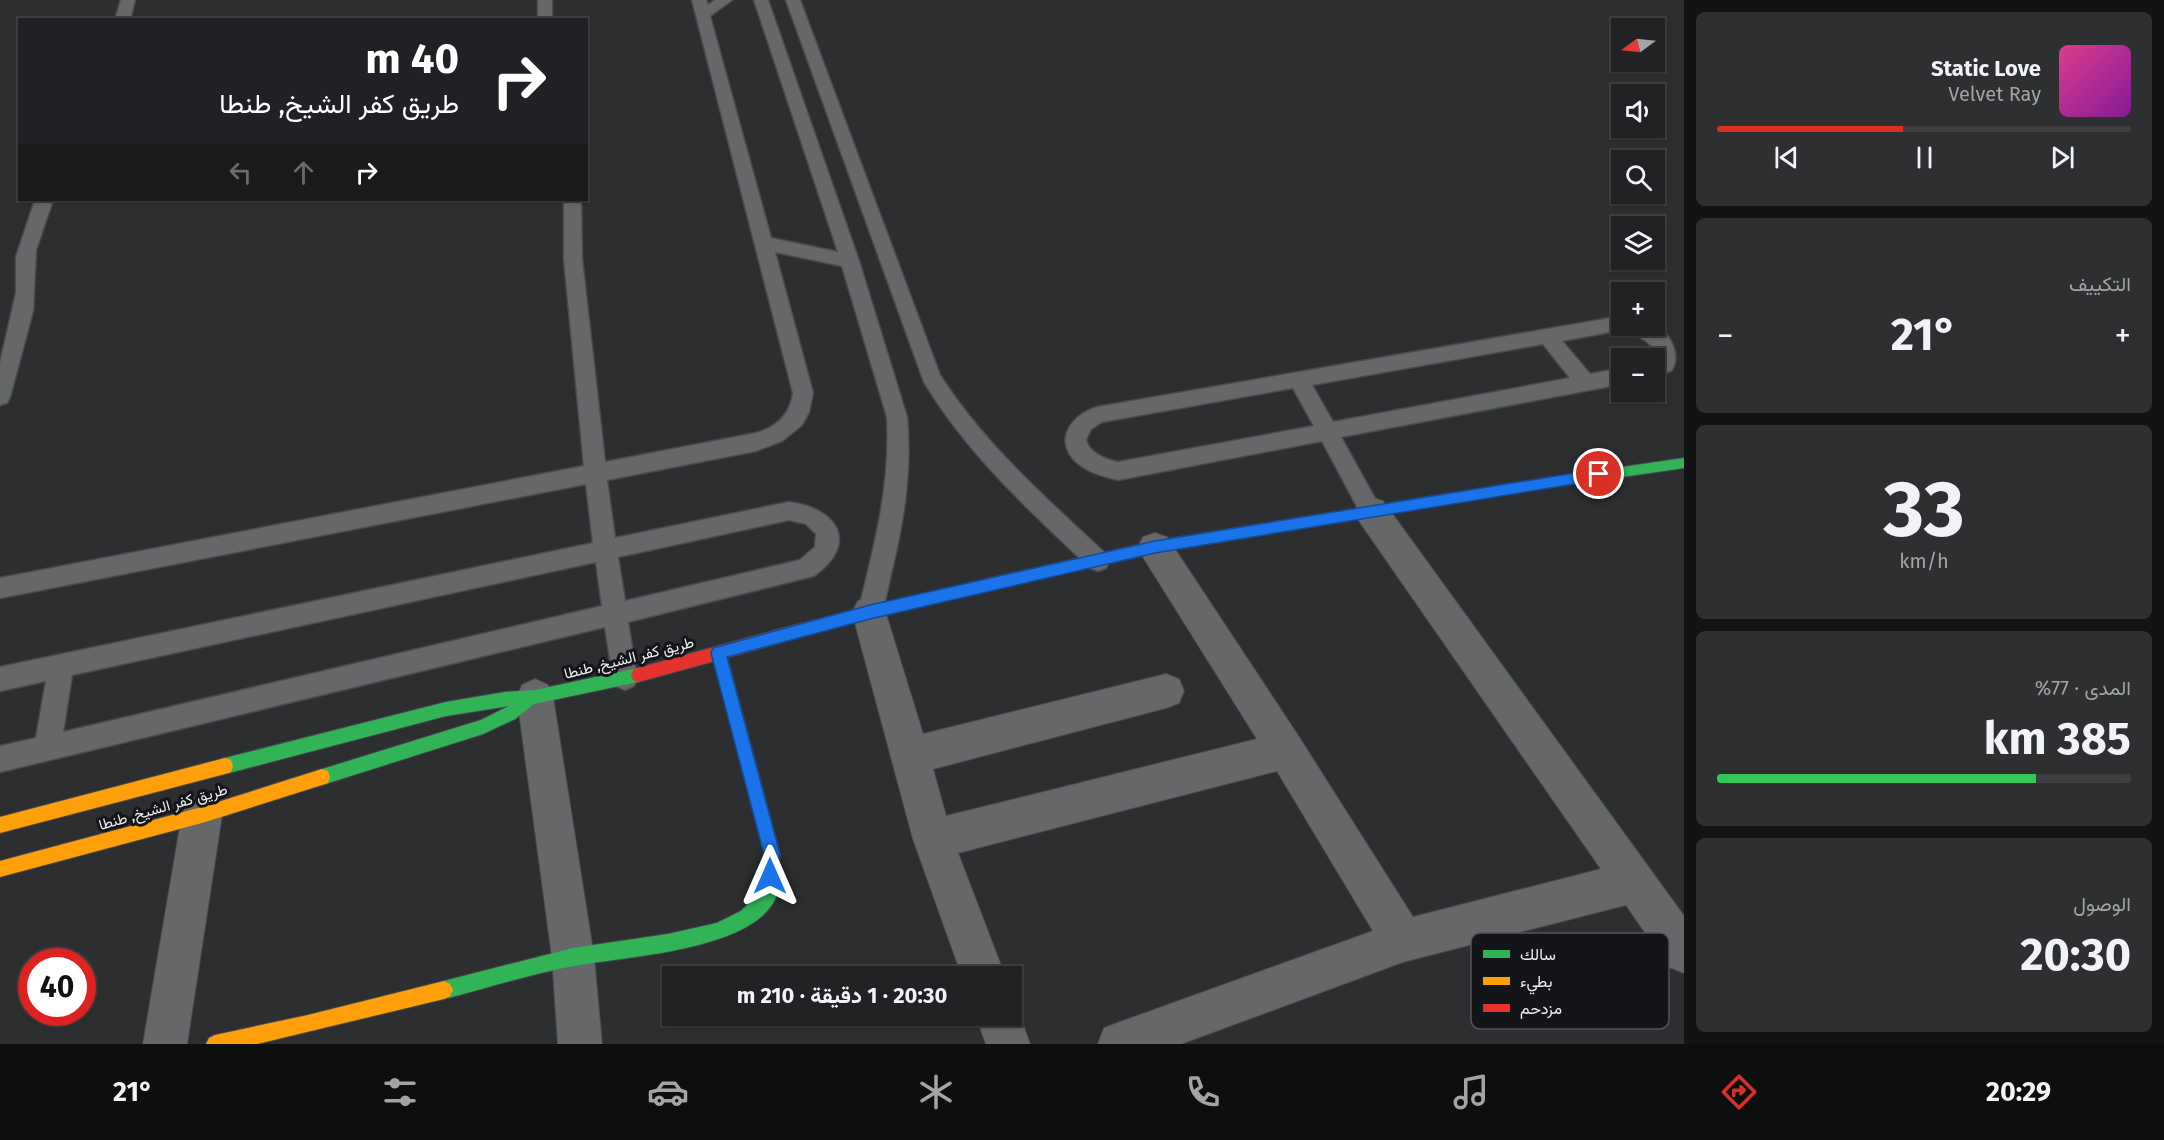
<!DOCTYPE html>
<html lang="ar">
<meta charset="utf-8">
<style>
:root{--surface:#212224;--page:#2d2f31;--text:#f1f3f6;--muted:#a2a4a6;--line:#3e3f41;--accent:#d93025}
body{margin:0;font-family:"Fira Sans",Vazirmatn,sans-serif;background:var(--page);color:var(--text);direction:rtl;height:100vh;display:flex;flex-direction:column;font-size:22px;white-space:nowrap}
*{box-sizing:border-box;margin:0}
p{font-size:20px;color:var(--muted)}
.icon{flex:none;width:33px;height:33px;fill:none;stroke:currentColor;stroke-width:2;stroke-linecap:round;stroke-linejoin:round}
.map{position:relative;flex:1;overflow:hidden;direction:ltr}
.drawer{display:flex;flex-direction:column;gap:12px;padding:12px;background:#121314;width:480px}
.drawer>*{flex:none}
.banner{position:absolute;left:18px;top:18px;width:570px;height:183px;border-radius:0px;box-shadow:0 2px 4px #0004,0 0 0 2px var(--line);direction:rtl;background:#202124;color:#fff;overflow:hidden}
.needle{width:39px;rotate:255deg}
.tools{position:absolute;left:1611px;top:18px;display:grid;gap:12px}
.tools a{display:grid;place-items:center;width:54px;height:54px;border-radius:0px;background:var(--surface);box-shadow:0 2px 4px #0004,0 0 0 2px var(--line);font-size:30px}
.speed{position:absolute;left:18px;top:948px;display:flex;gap:12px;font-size:30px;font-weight:700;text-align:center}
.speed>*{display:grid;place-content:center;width:78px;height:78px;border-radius:50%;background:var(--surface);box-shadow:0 2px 4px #0004,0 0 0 2px var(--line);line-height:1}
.speed .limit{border:9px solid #d22;background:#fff;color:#111}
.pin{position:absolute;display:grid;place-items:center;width:51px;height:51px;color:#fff;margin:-26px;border:3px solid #fff;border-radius:50%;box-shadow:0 2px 6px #0007}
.me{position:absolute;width:66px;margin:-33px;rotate:0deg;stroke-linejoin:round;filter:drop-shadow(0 0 4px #0008)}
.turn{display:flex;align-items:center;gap:21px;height:126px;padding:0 30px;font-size:27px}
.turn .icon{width:78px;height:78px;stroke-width:2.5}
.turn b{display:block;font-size:42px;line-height:51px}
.lanes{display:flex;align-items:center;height:57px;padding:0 30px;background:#0003;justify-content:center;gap:30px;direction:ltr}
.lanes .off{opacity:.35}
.big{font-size:45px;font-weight:700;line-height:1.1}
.drawer .card{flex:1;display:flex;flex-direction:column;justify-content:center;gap:9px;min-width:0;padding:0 21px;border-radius:9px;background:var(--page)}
.drawer .dial{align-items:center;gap:0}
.dial b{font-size:78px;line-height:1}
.song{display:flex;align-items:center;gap:18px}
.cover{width:72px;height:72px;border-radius:9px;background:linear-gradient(135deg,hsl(330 70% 55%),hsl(290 70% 35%))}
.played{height:6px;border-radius:3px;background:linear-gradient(90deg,var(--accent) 45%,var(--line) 45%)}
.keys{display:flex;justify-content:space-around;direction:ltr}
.heat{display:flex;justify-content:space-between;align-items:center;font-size:33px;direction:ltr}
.charge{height:9px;border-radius:4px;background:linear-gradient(90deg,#34c759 77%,var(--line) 0)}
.trip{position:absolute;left:662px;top:966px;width:360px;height:60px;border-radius:0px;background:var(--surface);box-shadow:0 2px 4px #0004,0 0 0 2px var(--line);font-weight:700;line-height:60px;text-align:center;direction:rtl}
.tab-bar{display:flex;height:96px;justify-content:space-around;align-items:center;background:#0d0e0e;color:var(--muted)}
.tab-bar .icon{width:42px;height:42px}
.tab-bar .current{color:var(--accent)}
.tab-bar b{font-size:27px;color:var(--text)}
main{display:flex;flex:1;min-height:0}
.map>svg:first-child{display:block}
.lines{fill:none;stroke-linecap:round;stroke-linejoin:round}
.lane-casing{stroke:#484a4c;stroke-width:3}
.street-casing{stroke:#484a4c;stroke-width:2}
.fast-casing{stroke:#484a4c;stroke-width:2}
.slow-casing{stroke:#484a4c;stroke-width:2}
.jam-casing{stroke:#484a4c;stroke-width:2}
.lane{fill:#666769;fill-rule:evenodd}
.street{fill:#666769;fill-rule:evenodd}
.fast{fill:#30b455;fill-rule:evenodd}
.slow{fill:#ff9f0a;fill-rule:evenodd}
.jam{fill:#e5322d;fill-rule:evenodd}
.route{fill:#1a73e8;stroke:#114b97;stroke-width:1.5}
.labels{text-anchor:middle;stroke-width:6;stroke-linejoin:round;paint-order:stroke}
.street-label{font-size:15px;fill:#ebedf0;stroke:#141518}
.key{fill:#141518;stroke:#545659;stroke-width:1.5}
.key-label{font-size:16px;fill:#ebedf0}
</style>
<main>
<section class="drawer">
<div class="card">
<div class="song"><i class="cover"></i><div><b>Static Love</b><p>Velvet Ray</p></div></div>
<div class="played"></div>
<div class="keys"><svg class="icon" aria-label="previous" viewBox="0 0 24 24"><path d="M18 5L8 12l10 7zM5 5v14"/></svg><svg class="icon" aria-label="pause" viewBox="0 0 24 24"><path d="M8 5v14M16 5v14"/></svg><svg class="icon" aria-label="next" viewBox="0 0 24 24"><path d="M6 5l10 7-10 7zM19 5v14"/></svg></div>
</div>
<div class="card"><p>التكييف</p>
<div class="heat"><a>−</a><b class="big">21°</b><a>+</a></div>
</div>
<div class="card dial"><b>33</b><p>km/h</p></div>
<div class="card"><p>المدى · 77%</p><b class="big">385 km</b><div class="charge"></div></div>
<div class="card"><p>الوصول</p><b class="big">20:30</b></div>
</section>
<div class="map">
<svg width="1684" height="1044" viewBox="0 0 1684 1044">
<rect width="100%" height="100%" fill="#2c2e30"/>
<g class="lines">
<g class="lane-casing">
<path id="lane" d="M 121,0 L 135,0 L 130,20 L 115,20 Z
M 538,0 L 552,0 L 552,20 L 538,20 Z
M 692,0 L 706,0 L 708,5 L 715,0 L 732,0 L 710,16 L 771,238 L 838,252 L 754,0 L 768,0 L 859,261 L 907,417 C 912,470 904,519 892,570 C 888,586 886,604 878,620 L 870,623 L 862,620 L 858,612 C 874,547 891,485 887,417 L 842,266 L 775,252 L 813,393 L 809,412 L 802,425 L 782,441 L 756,451 L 607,480 L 615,538 L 789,502 C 837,508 860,543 814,576 L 628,622 L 637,678 L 634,686 L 625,690 L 616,686 L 613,678 L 605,627 L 0,772 L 0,746 L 36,738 L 46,681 L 0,691 L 0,667 L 593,543 L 586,484 L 0,598 L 0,578 L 584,466 L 564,259 L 564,200 L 581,200 L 582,259 L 605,462 L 756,433 C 777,427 790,415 793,393 ZM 789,520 L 806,524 L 816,534 L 815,547 L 800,560 L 625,601 L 618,557 ZM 596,562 L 602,606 L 63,732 L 72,675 Z
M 786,0 L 800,0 L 940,375 C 985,445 1046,498 1106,554 L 1110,561 L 1106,568 L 1098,571 L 1090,568 C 1029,510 968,455 924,382 Z
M 35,200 L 53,200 L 36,250 L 33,311 L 10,397 L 7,403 L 0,405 L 0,363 L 16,293 L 16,257 Z
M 1622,316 L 1622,326 C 1631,326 1641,324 1650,326 C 1670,329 1681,354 1672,370 L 1654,378 L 1655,349 L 1646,341 L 1626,329 L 1562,341 L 1590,374 L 1622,368 L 1622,384 L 1341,437 L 1382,511 L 1379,518 L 1371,520 L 1363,518 L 1322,441 L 1118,480 C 1107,477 1096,475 1086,469 C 1052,449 1064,418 1097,407 ZM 1543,344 L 1570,378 L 1333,422 L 1312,385 ZM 1293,388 L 1314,426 L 1118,462 C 1105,459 1090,454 1086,440 L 1091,429 L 1102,422 Z"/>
</g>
<g class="street-casing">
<path id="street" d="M 1371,497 L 1383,501 L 1684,916 L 1684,973 L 1669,967 L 1626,905 L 1403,962 L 1181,1044 L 1098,1044 L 1104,1028 L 1120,1022 L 1373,931 L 1277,771 L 958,853 L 1005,976 L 962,976 L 913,839 L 852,612 L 858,601 L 870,596 L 882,601 L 923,734 L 1166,674 L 1179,679 L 1184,691 L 1179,703 L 1166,708 L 933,769 L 946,816 L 1257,739 L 1143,557 L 1138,547 L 1143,537 L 1155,533 L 1167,537 L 1299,737 L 1413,917 L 1601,869 L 1359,521 L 1355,511 L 1359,501 Z
M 535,679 L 548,685 L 553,697 L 594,957 L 602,1044 L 558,1044 L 552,957 L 517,697 L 522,685 Z
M 202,795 L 216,801 L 222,815 L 187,1044 L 143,1044 L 182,815 L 188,801 Z
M 1011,999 L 1014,1000 L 1030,1044 L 986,1044 L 976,1016 L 1011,1016 Z"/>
</g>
<g class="fast-casing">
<path id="fast" d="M 1684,458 L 1684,468 L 1533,490 L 1155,553 L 1026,582 L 1021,580 L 1019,576 L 1021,572 L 1026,570 L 1155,541 L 1533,480 Z
M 719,646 L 724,648 L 726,653 L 780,854 L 776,897 C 754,951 624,956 574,966 C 530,974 487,988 444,999 L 438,996 L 435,990 L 438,984 L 444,981 L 573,948 L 668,934 L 717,923 L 741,911 L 760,893 L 764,854 L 712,653 L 714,648 Z
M 638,668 L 643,670 L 645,675 L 643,680 L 638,682 L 534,704 L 515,719 L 483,734 L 322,785 L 316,783 L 314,777 L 316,771 L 481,720 L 509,706 L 446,716 L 225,774 L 219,772 L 217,766 L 219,760 L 225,758 L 446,702 L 505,692 L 535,690 Z"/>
</g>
<g class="slow-casing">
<path id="slow" d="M 1026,570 L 1031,572 L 1033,576 L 1031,580 L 1026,582 L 870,618 L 780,643 L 775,641 L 773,636 L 775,631 L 780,629 L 870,606 Z
M 225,758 L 231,760 L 233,766 L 231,772 L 225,774 L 0,833 L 0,817 Z
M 322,769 L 328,771 L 330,777 L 328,783 L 322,785 L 202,823 L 0,877 L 0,861 L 202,807 Z
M 444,981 L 450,984 L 453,990 L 450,996 L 444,999 L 257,1044 L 206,1044 L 209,1038 L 215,1035 L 308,1015 Z"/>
</g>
<g class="jam-casing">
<path id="jam" d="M 780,629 L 785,631 L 787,636 L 785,641 L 780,643 L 638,682 L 633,680 L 631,675 L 633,670 L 638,668 Z"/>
</g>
<use href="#lane" class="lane"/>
<use href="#street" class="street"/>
<use href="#fast" class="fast"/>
<use href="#slow" class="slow"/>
<use href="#jam" class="jam"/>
</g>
<path class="route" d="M 1599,469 L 1605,474 L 1599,480 L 1155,553 L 870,619 L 727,657 L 780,854 L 776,882 L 770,884 L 764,882 L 762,876 L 764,854 L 711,653 L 713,648 L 870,605 L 1155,541 Z"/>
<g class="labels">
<g class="street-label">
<text transform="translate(629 658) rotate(-14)" y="5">طريق كفر الشيخ, طنطا</text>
<text transform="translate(163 807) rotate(-16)" y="5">طريق كفر الشيخ, طنطا</text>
</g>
</g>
<rect x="1471" y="933" width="198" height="96" rx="9" class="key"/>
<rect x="1483" y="950" width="27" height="8" fill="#30b455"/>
<rect x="1483" y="977" width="27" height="8" fill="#ff9f0a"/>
<rect x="1483" y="1004" width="27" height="8" fill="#e5322d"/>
<g class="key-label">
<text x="1520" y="960">سالك</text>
<text x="1520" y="987">بطيء</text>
<text x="1520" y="1014">مزدحم</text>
</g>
</svg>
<div class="tools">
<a><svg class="needle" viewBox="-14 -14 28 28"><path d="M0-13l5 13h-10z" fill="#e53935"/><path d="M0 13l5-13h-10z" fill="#a2a4a6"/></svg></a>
<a><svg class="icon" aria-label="sound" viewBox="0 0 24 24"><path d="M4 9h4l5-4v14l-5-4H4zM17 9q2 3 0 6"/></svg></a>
<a><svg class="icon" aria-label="search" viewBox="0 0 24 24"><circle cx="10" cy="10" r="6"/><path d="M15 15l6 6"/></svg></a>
<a><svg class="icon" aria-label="layers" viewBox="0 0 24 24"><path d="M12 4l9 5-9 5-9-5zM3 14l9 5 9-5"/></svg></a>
<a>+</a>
<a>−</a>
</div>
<div class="speed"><div class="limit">40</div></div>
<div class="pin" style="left:1599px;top:474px;background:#d93025"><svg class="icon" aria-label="arrive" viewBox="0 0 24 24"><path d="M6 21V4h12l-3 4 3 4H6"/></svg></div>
<svg class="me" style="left:770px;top:876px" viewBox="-20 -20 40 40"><path d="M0-17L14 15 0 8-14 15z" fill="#1a73e8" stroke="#fff" stroke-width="4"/></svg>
<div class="trip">20:30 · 1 دقيقة · 210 m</div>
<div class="banner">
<div class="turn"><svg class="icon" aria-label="right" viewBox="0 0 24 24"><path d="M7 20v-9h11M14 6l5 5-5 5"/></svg><div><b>40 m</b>طريق كفر الشيخ, طنطا</div></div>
<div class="lanes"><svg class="icon off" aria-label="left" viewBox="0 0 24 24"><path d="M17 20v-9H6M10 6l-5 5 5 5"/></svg><svg class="icon off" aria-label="ahead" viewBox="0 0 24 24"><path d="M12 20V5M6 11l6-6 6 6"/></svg><svg class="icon" aria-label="right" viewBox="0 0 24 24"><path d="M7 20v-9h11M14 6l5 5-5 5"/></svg></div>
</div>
</div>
</main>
<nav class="tab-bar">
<b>20:29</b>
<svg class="icon current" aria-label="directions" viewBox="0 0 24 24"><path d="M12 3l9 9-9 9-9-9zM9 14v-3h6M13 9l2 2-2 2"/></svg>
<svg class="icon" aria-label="music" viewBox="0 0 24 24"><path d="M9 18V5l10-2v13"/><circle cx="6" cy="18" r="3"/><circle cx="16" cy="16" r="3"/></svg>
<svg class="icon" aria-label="phone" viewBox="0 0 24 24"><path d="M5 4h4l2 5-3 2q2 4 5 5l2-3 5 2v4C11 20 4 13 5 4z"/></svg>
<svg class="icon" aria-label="climate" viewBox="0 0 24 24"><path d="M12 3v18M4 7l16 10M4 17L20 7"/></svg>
<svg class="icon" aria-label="car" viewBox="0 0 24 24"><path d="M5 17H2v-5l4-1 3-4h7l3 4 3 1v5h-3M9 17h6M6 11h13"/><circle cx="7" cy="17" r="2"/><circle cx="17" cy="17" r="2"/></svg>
<svg class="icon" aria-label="filters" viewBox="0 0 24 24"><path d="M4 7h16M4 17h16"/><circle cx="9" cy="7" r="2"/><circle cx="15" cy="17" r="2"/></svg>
<b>21°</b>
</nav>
